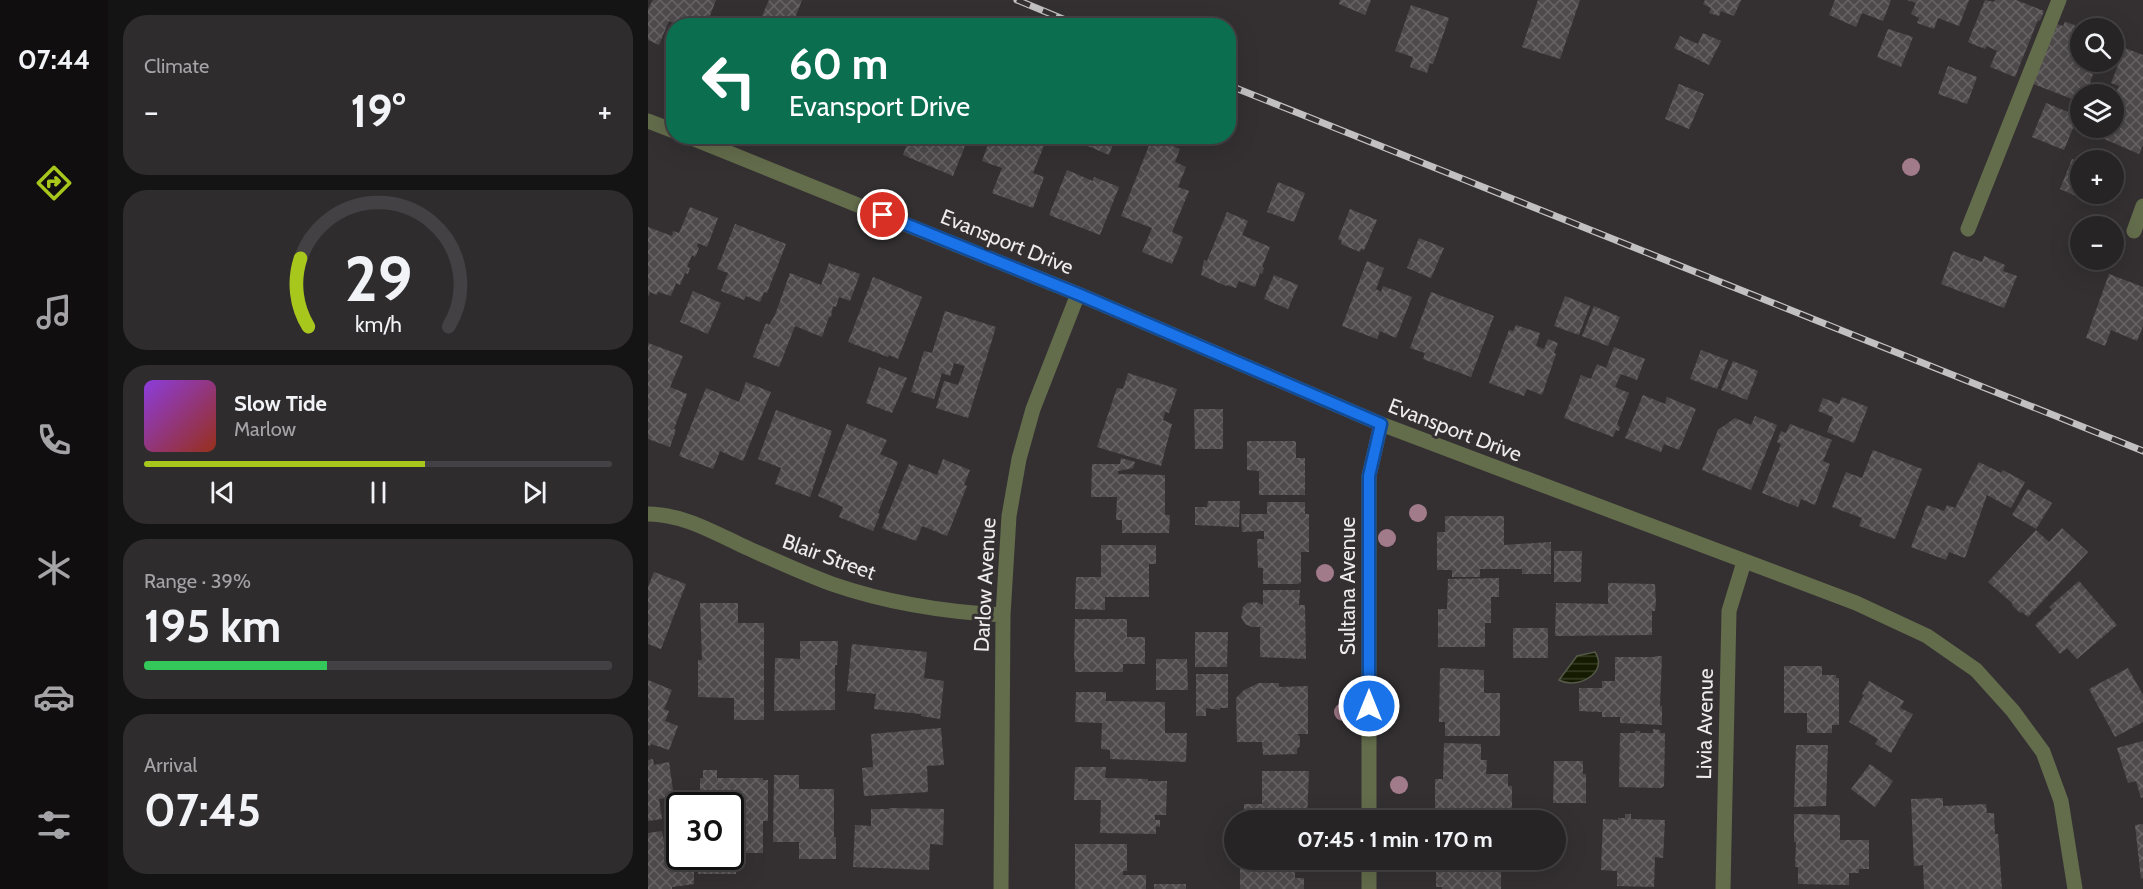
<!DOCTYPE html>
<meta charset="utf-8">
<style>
:root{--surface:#272426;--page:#2f2c2e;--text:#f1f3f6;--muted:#a4a4a7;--line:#434143;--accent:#a8c71c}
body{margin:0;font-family:Cabin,sans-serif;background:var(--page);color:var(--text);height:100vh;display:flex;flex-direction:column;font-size:22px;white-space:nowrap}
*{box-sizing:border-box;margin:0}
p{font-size:20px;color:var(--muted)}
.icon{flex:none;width:33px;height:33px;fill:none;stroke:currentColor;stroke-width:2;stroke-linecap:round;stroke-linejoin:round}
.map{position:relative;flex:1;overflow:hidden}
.panel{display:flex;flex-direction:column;gap:15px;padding:15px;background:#151415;width:540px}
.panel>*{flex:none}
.banner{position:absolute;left:18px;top:18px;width:570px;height:126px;border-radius:24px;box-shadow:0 6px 24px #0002,0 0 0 2px var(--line);background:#0b6e4f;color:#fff;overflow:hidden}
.buttons{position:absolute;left:1422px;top:18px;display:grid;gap:12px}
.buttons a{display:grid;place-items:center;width:54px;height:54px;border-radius:50%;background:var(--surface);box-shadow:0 6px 24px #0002,0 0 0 2px var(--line);font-size:30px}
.speed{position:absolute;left:18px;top:792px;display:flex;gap:12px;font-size:30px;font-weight:700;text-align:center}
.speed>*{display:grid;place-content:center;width:78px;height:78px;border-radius:50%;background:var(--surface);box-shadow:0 6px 24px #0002,0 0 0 2px var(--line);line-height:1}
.speed .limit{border:3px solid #111;border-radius:9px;background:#fff;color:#111}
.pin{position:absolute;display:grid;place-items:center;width:51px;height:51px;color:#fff;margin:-26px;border:3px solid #fff;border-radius:50%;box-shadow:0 2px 6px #0007}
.me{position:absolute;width:66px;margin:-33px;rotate:0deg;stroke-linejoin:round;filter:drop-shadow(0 0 4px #0008)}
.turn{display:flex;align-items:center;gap:21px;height:126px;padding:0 24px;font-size:27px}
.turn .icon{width:78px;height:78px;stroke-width:2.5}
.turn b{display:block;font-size:42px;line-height:51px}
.big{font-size:45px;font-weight:800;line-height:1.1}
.panel .widget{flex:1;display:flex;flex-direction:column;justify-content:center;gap:9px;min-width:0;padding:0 21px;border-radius:24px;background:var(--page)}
.panel .dial{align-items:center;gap:0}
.dial svg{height:156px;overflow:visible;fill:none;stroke:var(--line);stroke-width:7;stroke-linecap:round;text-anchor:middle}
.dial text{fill:var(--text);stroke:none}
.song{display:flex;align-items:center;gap:18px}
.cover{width:72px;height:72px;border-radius:9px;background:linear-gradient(135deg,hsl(270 70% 55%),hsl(10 70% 35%))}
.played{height:6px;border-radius:3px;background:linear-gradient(90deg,var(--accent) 60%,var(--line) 60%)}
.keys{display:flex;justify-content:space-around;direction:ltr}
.heat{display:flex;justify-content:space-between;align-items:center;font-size:33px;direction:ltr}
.charge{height:9px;border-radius:4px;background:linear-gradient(90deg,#34c759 39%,var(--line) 0)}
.trip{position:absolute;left:576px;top:810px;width:342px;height:60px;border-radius:30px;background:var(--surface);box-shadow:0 6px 24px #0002,0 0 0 2px var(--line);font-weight:800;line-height:60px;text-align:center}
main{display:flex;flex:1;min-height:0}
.tabs{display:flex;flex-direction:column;width:108px;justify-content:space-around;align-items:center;background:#100e0f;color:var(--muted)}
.tabs .icon{width:42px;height:42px}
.tabs .on{color:var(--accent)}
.tabs b{font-size:27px;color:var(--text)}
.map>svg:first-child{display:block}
.water{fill:url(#water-rules);stroke:#555947;stroke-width:1.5}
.building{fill:url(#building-cross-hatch)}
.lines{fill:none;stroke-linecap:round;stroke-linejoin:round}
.minor{stroke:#636c4b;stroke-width:15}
.rail-casing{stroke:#c3c0c1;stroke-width:7}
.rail{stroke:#343032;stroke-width:4.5;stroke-dasharray:14;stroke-linecap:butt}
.tree{fill:#a27b8a}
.route-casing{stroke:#114b97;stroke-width:15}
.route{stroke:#1a73e8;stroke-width:10}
.labels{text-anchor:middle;stroke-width:6;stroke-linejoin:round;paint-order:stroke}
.street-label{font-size:21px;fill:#eeebec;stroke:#343032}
</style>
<main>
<nav class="tabs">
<b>07:44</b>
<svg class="icon on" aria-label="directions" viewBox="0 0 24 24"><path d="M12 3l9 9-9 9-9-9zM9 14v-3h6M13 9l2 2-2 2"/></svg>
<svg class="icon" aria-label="music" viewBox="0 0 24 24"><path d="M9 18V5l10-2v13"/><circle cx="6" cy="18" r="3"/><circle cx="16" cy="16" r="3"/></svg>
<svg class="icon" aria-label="phone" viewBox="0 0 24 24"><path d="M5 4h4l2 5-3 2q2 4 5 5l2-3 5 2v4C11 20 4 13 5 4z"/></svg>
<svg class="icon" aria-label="climate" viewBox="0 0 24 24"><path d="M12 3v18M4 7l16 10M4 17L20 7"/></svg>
<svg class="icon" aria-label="car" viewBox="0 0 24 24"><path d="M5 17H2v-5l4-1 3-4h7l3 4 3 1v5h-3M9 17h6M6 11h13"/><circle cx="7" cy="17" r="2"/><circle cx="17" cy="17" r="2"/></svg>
<svg class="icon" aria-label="filters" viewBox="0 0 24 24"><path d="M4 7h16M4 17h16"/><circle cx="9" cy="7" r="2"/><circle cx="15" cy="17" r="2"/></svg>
</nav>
<section class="panel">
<div class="widget"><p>Climate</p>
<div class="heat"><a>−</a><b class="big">19°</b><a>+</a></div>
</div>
<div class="widget dial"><svg viewBox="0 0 100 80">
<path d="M14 69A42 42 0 1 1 86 69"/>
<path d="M14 69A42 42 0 0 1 10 34" stroke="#a8c71c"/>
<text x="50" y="56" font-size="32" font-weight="700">29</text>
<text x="50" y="72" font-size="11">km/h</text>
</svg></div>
<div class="widget">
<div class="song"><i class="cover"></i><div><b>Slow Tide</b><p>Marlow</p></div></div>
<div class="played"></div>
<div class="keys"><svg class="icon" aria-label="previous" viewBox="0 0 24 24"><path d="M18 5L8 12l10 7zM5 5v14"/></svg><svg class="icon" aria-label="pause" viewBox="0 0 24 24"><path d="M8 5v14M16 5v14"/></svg><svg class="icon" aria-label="next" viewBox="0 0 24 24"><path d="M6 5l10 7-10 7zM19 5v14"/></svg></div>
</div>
<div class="widget"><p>Range · 39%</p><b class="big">195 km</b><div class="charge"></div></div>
<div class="widget"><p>Arrival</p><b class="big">07:45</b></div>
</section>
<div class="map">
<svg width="1495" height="889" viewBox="0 0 1495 889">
<defs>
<pattern id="water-rules" width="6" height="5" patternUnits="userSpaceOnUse" patternTransform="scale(1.5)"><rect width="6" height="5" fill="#141b00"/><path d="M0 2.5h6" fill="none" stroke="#363c25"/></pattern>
<pattern id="building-cross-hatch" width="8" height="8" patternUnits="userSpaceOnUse" patternTransform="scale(1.5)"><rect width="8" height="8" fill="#4e4a4b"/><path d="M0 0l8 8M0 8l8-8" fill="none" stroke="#686465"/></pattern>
</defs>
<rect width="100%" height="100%" fill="#343032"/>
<path class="water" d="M 947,652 C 961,673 929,690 911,680 L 929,656 Z"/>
<path class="building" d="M 5,0 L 68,0 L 58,26 L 44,24 L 43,26 L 33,26 L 21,21 L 11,45 L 0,40 L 0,9 Z
M 121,0 L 154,0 L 144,26 L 138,26 L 114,16 Z
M 692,0 L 723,0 L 717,15 L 691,4 Z
M 890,0 L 932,0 L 912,59 L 874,47 Z
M 1057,0 L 1093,0 L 1086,16 L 1073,11 L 1071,16 L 1061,13 L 1063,8 L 1055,4 Z
M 1187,0 L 1243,0 L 1235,21 L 1214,13 L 1208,27 L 1181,15 Z
M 1259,0 L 1321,0 L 1311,26 L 1290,18 L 1286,29 L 1269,23 L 1271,18 L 1263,14 L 1268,3 Z
M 1337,0 L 1346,2 L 1347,0 L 1368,0 L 1396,11 L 1392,21 L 1390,20 L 1367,77 L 1342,67 L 1349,51 L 1339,46 L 1337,49 L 1320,42 Z
M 763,5 L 801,18 L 785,64 L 782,63 L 779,73 L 762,67 L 765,57 L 747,51 Z
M 1417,22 L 1427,25 L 1425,30 L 1432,33 L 1432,62 L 1450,62 L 1442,82 L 1445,84 L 1441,94 L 1432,94 L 1432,102 L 1383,83 L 1406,23 L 1415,26 Z
M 1240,29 L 1265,37 L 1253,67 L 1229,57 Z
M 1055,33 L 1073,41 L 1061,65 L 1026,48 L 1032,36 L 1050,44 Z
M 1477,48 L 1495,55 L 1495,145 L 1491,154 L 1447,135 L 1450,128 L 1466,128 L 1466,94 L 1464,94 L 1465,91 L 1468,92 L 1471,86 L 1463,83 Z
M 1300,66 L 1329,77 L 1319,104 L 1290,94 Z
M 1031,84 L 1056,94 L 1041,129 L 1017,119 Z
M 1398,103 L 1430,116 L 1416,150 L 1384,137 Z
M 203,136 L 226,136 L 223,145 Z
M 262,136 L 321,136 L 305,176 L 255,155 Z
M 343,136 L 400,136 L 385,173 L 396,177 L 385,208 L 344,193 L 354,168 L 334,161 Z
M 416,136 L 468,136 L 461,155 Z
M 504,138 L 532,149 L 527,162 L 538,167 L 530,187 L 541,191 L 524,232 L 535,237 L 524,264 L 494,252 L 504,228 L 473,216 Z
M 1424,159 L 1432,163 L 1432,194 L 1451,194 L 1446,204 L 1412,189 Z
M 419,170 L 445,181 L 446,177 L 471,187 L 452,235 L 401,215 Z
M 630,182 L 657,193 L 646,222 L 619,212 Z
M 42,207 L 70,218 L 59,247 L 50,243 L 49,246 L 51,248 L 47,257 L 44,255 L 39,267 L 42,268 L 40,274 L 37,273 L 32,285 L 28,283 L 23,296 L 10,292 L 9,295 L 2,292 L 0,297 L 0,227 L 24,236 L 25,231 L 31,233 Z
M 702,209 L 729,220 L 716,250 L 713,249 L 712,252 L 693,244 L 694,241 L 690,239 Z
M 579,212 L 600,221 L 594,235 L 622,247 L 614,267 L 616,268 L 614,274 L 612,273 L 607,287 L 591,281 L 588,288 L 579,285 L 578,286 L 553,275 L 556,260 L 559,261 Z
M 87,224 L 138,244 L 119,293 L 116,292 L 112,302 L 98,296 L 96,300 L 73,291 L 80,273 L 69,269 Z
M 771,238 L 796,248 L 783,278 L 759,268 Z
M 1305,251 L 1334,262 L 1336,256 L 1357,265 L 1355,271 L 1369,276 L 1356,308 L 1293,284 Z
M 719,261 L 736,268 L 728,289 L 733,292 L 735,286 L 764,297 L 748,338 L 732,331 L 729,339 L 694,326 Z
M 181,263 L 212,274 L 202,301 L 191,297 L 188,307 L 185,306 L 183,317 L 181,317 L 174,337 L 147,326 L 131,367 L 105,357 L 118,323 L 121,325 L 127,315 L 142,273 L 173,285 Z
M 1461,274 L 1495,287 L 1495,326 L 1489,341 L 1463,330 L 1457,346 L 1438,338 Z
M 626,275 L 650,285 L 640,309 L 616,299 Z
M 225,277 L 274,297 L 250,359 L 241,355 L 240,357 L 200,342 Z
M 45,291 L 73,303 L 60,334 L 32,322 Z
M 783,292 L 846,316 L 823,377 L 775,359 L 777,353 L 762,348 Z
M 917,296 L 942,306 L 931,335 L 906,326 Z
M 946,306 L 972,317 L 960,346 L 934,336 Z
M 297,311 L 348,327 L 320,418 L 288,408 L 296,381 L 310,385 L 317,366 L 306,363 L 302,376 L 294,373 L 286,399 L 263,392 L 276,351 L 284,353 Z
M 868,325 L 892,333 L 888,346 L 896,349 L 900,339 L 910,343 L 906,353 L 908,354 L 894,395 L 879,389 L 876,396 L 841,383 L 861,330 L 865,331 Z
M 0,343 L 35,356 L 22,387 L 39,394 L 26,429 L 28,430 L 22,447 L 0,439 Z
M 966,347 L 997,359 L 989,380 L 973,374 L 967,387 L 981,393 L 969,424 L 972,427 L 971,431 L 968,430 L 965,437 L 916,418 L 933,375 L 943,379 L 949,364 L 958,368 Z
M 1053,350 L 1080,360 L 1069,389 L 1042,379 Z
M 1085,361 L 1110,371 L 1099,400 L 1073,390 Z
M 231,367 L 259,378 L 244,413 L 218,403 Z
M 480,373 L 529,389 L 521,413 L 517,412 L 515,420 L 524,424 L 513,466 L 449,447 L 469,388 L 475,389 Z
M 98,382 L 123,392 L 95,461 L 72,451 L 65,469 L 31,456 L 58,388 L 91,402 Z
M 995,395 L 1017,404 L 1019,397 L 1048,409 L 1031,450 L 1016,444 L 1013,452 L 977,438 Z
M 1194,397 L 1220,407 L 1206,443 L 1179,432 L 1185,417 L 1170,411 L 1175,398 L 1191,404 Z
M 546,409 L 575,409 L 575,449 L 547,449 Z
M 128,410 L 184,431 L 162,497 L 127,484 L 133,468 L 110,459 Z
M 1107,416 L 1129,425 L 1103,490 L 1054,470 L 1070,430 L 1087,418 L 1103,425 Z
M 199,424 L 239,440 L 232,454 L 250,462 L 230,513 L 232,514 L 225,531 L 191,517 L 195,507 L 170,496 Z
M 1142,424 L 1184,440 L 1175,461 L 1182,464 L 1167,505 L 1153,499 L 1150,507 L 1114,493 L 1133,444 L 1129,442 L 1133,431 L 1138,433 Z
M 599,441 L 646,441 L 648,442 L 648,458 L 657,458 L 657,495 L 611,495 L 611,471 L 599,470 Z
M 1225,450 L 1274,469 L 1247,539 L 1211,526 L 1214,518 L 1184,507 L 1198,472 L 1214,478 Z
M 473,458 L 487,462 L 485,468 L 470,471 L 470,474 L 517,475 L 517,515 L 522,515 L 521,533 L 474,533 L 474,520 L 468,520 L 469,497 L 443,497 L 444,464 L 472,464 Z
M 295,459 L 322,470 L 316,485 L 319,486 L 299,536 L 274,526 L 268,541 L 234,528 L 261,464 L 289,475 Z
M 1331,462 L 1353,473 L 1355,470 L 1377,482 L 1363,508 L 1339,495 L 1317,558 L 1301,552 L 1298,560 L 1263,547 L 1279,505 L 1296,511 L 1299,505 L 1307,508 Z
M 1380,489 L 1404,503 L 1388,529 L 1364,515 Z
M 560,501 L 592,501 L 591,527 L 547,525 L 547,507 L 559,507 Z
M 619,502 L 657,502 L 657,514 L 661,514 L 661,552 L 653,552 L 653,582 L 650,584 L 615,584 L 615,568 L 610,568 L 609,539 L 616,539 L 616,531 L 594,532 L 593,514 L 619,514 Z
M 797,516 L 856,516 L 856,545 L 903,542 L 903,574 L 874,574 L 874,569 L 832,569 L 832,577 L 804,577 L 804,570 L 789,570 L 789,532 L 797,532 Z
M 1414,528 L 1440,552 L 1380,617 L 1374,612 L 1372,613 L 1364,605 L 1365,604 L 1340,582 L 1388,530 L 1401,542 Z
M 453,545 L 508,545 L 508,564 L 501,564 L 501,597 L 457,597 L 457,610 L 427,609 L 428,577 L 453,577 Z
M 906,551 L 934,551 L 933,582 L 906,582 Z
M 6,572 L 38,584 L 13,649 L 0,644 L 0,587 Z
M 851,578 L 851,597 L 843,597 L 843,623 L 837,623 L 837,647 L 790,647 L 790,609 L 799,609 L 800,579 Z
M 1431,581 L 1469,625 L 1429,659 L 1419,648 L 1412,654 L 1387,625 L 1404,610 L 1401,607 Z
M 960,583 L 1007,584 L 1008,603 L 1007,611 L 1004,611 L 1004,635 L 907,636 L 908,603 L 960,604 Z
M 615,590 L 652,590 L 651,605 L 657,605 L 658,659 L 612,657 L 612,627 L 604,627 L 597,624 L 593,617 L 595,607 L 599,603 L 608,602 L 615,605 Z
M 52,603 L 90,603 L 90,623 L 116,623 L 116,720 L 86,720 L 86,698 L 50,697 L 50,660 L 54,660 Z
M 427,619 L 479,619 L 479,637 L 497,637 L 497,664 L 475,664 L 475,672 L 427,672 L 427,660 L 426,660 Z
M 865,628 L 900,628 L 900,658 L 865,658 Z
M 547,632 L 580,632 L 579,667 L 547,667 Z
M 152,641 L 190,641 L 189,665 L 187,665 L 187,710 L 126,711 L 127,658 L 152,659 Z
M 204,644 L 279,652 L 276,678 L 296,681 L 292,719 L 273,716 L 273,714 L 226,709 L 228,694 L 199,691 Z
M 1007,656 L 1014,656 L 1012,706 L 1014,706 L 1014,725 L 972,723 L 972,717 L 954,717 L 954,712 L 931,711 L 931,688 L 954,688 L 954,681 L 967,681 L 967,657 L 1007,657 Z
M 508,659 L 539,659 L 540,690 L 508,690 Z
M 1136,666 L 1174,666 L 1174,675 L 1188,675 L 1188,678 L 1191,678 L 1191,725 L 1184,725 L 1184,733 L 1159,733 L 1159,713 L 1136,713 Z
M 792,668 L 836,670 L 836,693 L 852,693 L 852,736 L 797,736 L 797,722 L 791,722 Z
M 1480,668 L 1495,695 L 1495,722 L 1467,737 L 1441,689 Z
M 548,674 L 580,674 L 580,708 L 572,708 L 572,710 L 558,708 L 558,716 L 548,716 Z
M 0,680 L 24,690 L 16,709 L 21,711 L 17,721 L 30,726 L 21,750 L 3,744 L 2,746 L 0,745 Z
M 1221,681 L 1256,701 L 1252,708 L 1265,714 L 1243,753 L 1227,744 L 1230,739 L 1201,722 L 1216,695 L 1214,694 Z
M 611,683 L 631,683 L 631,687 L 660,686 L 660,734 L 649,734 L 652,737 L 652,746 L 649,749 L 649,754 L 615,755 L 614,742 L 589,742 L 588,698 L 596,690 Z
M 428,692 L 458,692 L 458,701 L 517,702 L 517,733 L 539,733 L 538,762 L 462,759 L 462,750 L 453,749 L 454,723 L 427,722 Z
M 293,728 L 296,765 L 279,766 L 280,792 L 216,796 L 214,768 L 225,767 L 223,734 Z
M 1005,729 L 1012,730 L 1012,733 L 1017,733 L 1016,786 L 1013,788 L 971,787 L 972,733 L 987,733 L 987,731 L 992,731 L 992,733 L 1005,733 Z
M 1495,741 L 1495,797 L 1493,798 L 1488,781 L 1480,783 L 1469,748 Z
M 796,743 L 833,744 L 833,760 L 839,760 L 838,774 L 860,774 L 860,786 L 864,786 L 864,814 L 787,813 L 787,779 L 795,779 Z
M 1148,745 L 1180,745 L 1178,806 L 1146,807 Z
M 5,759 L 6,765 L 21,762 L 26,797 L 11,799 L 14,819 L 0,821 L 0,760 Z
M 906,761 L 935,761 L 935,774 L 938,774 L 938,803 L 905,803 Z
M 1222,764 L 1245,781 L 1227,807 L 1203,789 Z
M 427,767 L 458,767 L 457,778 L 500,779 L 500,781 L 519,781 L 518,815 L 507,815 L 507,820 L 512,820 L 512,827 L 508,826 L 508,834 L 452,833 L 453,800 L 426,800 Z
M 55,770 L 69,770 L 69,778 L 115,778 L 115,780 L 120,780 L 120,821 L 115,821 L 115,853 L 88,853 L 88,874 L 50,874 L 51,856 L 82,856 L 82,806 L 52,806 L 52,778 L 55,778 Z
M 614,771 L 661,771 L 659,820 L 596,820 L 596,804 L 614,804 Z
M 126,775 L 151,775 L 151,789 L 186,789 L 186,837 L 188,837 L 188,859 L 151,859 L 151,842 L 125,842 Z
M 1295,798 L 1295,806 L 1338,804 L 1339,813 L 1346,813 L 1347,834 L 1350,834 L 1354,889 L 1276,889 L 1275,865 L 1266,866 L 1263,799 Z
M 241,808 L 296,809 L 295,845 L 282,844 L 281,870 L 205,867 L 207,825 L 223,826 L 223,809 L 241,809 Z
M 977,814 L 983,814 L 983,819 L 1017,820 L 1015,858 L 1007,857 L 1006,887 L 969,886 L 969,871 L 953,870 L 955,819 L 970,820 L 970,818 L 977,818 Z
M 1146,814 L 1192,815 L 1192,840 L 1221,840 L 1221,869 L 1211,869 L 1211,873 L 1201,873 L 1201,885 L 1150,884 L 1150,867 L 1147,867 L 1148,842 L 1146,842 Z
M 1495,824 L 1495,878 L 1493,879 L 1487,825 Z
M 14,831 L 21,866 L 25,865 L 25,860 L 41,857 L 42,863 L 46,862 L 46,884 L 24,887 L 24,889 L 0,889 L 0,833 Z
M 427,844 L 479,844 L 479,871 L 475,871 L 475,875 L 498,875 L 498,889 L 427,889 Z
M 592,860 L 647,860 L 647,878 L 656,878 L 656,889 L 592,889 Z
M 788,860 L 833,860 L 833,870 L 853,870 L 853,889 L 794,889 L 794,887 L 788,887 Z
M 506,884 L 538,884 L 538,889 L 506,889 Z"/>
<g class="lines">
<path class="minor" d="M 0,121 L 26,131
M 39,136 L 430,294 L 733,424 L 1208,603 L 1279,636 L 1328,670 L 1365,711 L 1395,752 L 1413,801 L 1427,889
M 1320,229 L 1411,0
M 1486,231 L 1495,206
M 0,514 C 34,514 65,532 95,546 C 124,559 154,573 184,584 C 239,603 297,612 355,615
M 721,820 L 721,476 L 733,424
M 353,889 L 355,615 L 361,516 L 371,459 L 385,409 L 430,294
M 721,889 L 721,860
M 1075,889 L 1081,611 L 1096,562"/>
<g class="rail-casing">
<path id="rail" d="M 369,0 L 432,26
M 580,85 L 1495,451"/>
</g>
<use href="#rail" class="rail"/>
</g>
<g class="tree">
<circle cx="1263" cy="167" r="9"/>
<circle cx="770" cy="513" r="9"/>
<circle cx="739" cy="538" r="9"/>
<circle cx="677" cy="573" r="9"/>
<circle cx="695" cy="712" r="9"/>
<circle cx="751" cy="785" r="9"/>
</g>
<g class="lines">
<g class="route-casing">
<path id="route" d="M 235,215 L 430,294 L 733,424 L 721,476 L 721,706"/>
</g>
<use href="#route" class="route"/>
</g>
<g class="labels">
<g class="street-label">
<text transform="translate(359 242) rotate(22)" y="7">Evansport Drive</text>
<text transform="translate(807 430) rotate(21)" y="7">Evansport Drive</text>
<text transform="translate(181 557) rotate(20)" y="7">Blair Street</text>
<text transform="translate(337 585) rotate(-87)" y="7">Darlow Avenue</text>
<text transform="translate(700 586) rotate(-90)" y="7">Sultana Avenue</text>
<text transform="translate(1057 724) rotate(-89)" y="7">Livia Avenue</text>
</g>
</g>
</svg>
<div class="buttons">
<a><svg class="icon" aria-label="search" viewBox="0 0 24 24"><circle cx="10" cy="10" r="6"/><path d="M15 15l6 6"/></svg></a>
<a><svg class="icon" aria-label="layers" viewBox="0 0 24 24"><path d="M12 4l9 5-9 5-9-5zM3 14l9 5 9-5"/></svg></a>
<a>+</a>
<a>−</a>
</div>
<div class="speed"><div class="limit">30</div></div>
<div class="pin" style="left:235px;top:215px;background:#d93025"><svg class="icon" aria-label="arrive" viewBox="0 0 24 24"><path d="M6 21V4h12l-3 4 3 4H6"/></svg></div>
<svg class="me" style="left:721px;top:706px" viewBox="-20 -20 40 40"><circle r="17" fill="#1a73e8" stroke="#fff" stroke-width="3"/><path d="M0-11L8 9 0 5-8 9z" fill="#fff"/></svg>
<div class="trip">07:45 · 1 min · 170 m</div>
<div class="banner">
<div class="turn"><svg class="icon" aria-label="left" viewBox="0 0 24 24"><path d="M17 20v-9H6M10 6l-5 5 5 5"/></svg><div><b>60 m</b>Evansport Drive</div></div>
</div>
</div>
</main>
